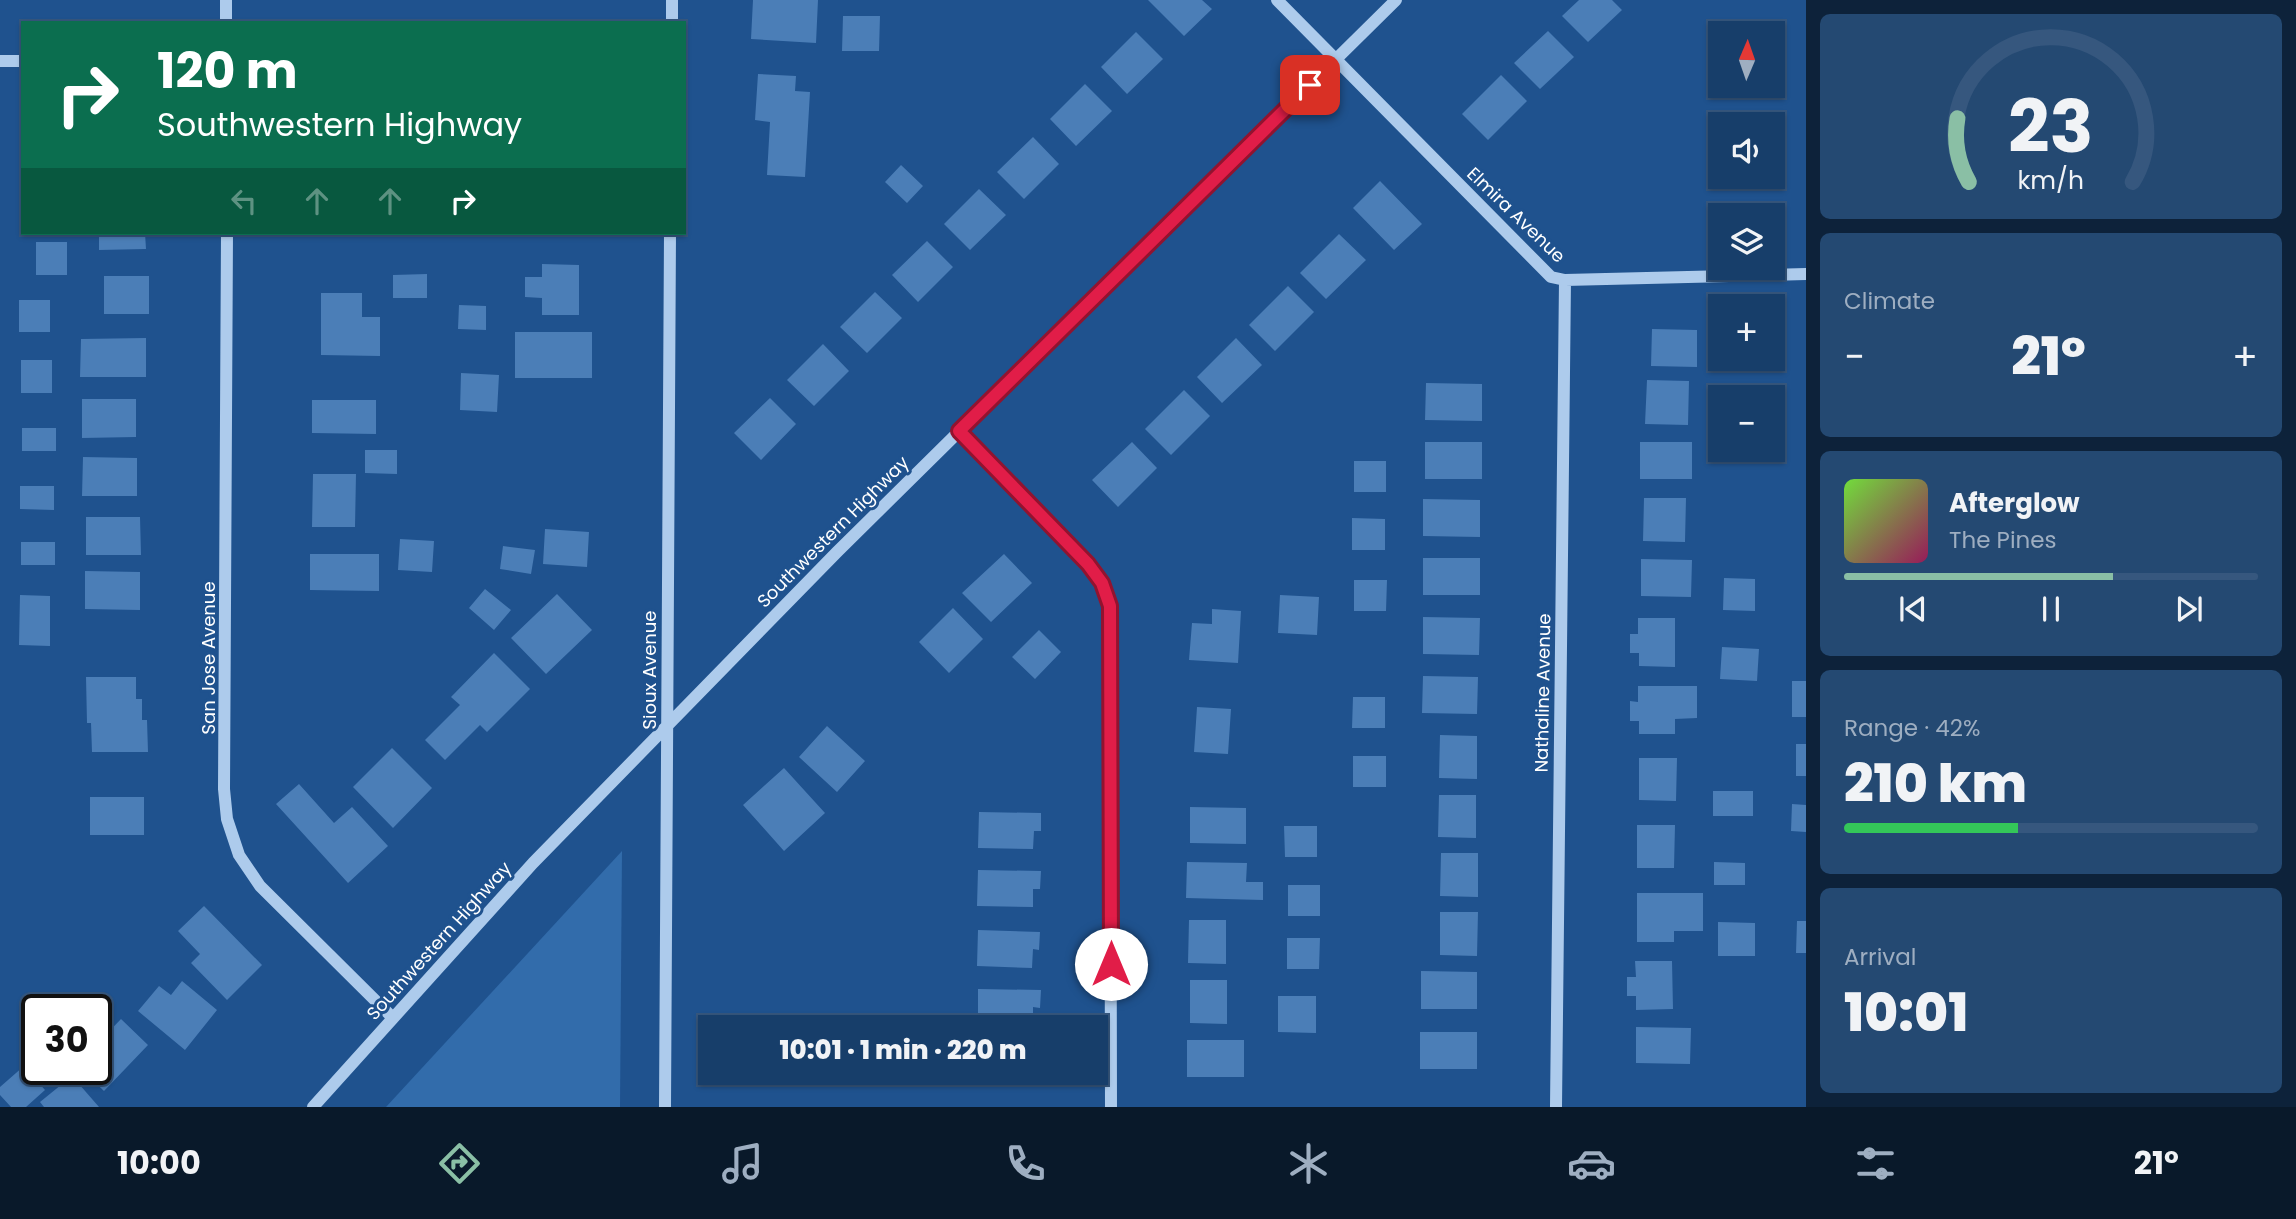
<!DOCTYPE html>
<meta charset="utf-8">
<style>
:root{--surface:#173e6a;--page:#244972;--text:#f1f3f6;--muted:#9eaec1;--line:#36577e;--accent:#8abfa5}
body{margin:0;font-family:Poppins,sans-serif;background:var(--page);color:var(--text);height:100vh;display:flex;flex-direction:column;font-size:26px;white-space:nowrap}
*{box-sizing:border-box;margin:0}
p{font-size:23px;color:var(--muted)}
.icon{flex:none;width:38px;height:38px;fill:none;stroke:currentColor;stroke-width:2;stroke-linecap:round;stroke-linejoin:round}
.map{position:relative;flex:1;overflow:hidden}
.details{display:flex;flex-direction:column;gap:14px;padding:14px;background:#0d223a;width:490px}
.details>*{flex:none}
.top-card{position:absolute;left:21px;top:21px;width:665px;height:214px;border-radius:0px;box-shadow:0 2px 5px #0004,0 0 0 2px var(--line);background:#0b6e4f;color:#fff;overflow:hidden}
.needle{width:46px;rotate:2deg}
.buttons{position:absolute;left:1708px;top:21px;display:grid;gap:14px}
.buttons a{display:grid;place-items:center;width:77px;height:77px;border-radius:0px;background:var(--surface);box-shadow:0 2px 5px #0004,0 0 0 2px var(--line);font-size:35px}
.speed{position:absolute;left:21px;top:994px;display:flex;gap:14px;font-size:35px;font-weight:700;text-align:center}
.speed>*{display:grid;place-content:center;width:91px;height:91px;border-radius:50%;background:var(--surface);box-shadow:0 2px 5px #0004,0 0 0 2px var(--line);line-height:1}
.speed .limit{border:4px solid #111;border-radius:10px;background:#fff;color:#111}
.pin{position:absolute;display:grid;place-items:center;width:60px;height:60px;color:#fff;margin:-30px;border-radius:14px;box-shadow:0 4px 10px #0006}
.me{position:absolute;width:77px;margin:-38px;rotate:0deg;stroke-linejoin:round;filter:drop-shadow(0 0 5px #0008)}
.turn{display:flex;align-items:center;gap:24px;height:147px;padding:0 21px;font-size:32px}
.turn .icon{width:91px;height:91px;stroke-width:2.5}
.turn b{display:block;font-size:49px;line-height:60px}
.lanes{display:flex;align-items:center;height:66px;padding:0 21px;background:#0003;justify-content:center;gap:35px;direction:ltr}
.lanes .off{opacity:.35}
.big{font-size:52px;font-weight:800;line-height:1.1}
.details .card{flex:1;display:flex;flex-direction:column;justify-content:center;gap:10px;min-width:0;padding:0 24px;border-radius:10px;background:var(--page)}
.details .dial{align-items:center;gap:0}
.dial svg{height:182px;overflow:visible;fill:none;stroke:var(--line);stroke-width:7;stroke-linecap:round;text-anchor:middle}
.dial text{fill:var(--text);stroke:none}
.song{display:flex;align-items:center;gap:21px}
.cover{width:84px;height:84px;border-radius:10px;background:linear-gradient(135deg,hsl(100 70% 55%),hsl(330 70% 35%))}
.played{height:7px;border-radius:4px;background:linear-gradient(90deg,var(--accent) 65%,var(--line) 65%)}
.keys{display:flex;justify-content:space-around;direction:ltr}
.heat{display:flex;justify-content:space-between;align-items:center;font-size:38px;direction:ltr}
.charge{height:10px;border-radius:5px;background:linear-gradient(90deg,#34c759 42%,var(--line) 0)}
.trip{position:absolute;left:698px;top:1015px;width:410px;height:70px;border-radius:0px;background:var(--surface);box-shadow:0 2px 5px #0004,0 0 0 2px var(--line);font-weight:800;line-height:70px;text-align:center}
.tab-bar{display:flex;height:112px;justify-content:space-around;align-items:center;background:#09192a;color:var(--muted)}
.tab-bar .icon{width:49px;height:49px}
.tab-bar .current{color:var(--accent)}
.tab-bar b{font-size:32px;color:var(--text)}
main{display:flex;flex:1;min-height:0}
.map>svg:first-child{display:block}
.green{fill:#326cab}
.building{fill:#4b7eb7}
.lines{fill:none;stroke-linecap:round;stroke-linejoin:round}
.minor{stroke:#adcbec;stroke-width:12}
.route-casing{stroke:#92132f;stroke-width:18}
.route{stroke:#e11d48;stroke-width:12}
.labels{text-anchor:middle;stroke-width:6;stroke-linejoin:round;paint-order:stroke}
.street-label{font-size:18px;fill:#fff;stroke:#1f528e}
</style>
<main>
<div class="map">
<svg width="1806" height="1107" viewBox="0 0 1806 1107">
<rect width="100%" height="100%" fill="#1f528e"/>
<path class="green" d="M 622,851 L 620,1107 L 386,1107 Z"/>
<path class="building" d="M 753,0 L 818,0 L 816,43 L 751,39 Z
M 1148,0 L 1202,0 L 1212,9 L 1184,36 Z
M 1579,0 L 1612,0 L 1622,10 L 1588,42 L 1562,16 Z
M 843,16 L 880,16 L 879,51 L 842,51 Z
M 1548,31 L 1574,57 L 1540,89 L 1514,63 Z
M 1136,32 L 1163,59 L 1127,94 L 1101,67 Z
M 758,74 L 796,76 L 795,91 L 810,92 L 805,177 L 767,175 L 770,122 L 755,120 Z
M 1501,75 L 1527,101 L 1488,140 L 1462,114 Z
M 1085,84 L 1112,111 L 1076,146 L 1050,119 Z
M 1033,137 L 1059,164 L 1024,199 L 997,172 Z
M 901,165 L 923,186 L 907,203 L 885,182 Z
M 1380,181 L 1422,224 L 1394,250 L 1353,208 Z
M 979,189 L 1006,215 L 970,250 L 944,224 Z
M 99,233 L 145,233 L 146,249 L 99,250 Z
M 1339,234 L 1366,260 L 1326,299 L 1300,273 Z
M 927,241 L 953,267 L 918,302 L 892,275 Z
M 36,242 L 67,242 L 67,275 L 36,275 Z
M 542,264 L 579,265 L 579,315 L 542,315 L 542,298 L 525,297 L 525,277 L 542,277 Z
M 427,274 L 427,298 L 393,298 L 393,275 Z
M 104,276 L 149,276 L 149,314 L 104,314 Z
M 1288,286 L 1314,312 L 1275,351 L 1249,325 Z
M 875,292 L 902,318 L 867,353 L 840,327 Z
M 321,293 L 362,293 L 362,317 L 380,317 L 380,356 L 321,355 Z
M 19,300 L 50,300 L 50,332 L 19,332 Z
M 459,305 L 486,306 L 486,330 L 458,329 Z
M 1652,329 L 1697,330 L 1697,367 L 1651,366 Z
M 515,332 L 592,332 L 592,378 L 515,378 Z
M 146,338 L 146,377 L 80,377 L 81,339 Z
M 1236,338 L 1262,365 L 1222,403 L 1197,377 Z
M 823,344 L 849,371 L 814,406 L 787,380 Z
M 21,360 L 52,360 L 52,393 L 21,393 Z
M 461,373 L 499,375 L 497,412 L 460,410 Z
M 1647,380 L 1689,381 L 1688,425 L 1645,424 Z
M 1426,383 L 1482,384 L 1482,421 L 1425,420 Z
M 1184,390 L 1210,416 L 1171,455 L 1145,429 Z
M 770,398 L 796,424 L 761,460 L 734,433 Z
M 82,399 L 136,399 L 136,437 L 82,438 Z
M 312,400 L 376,400 L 376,434 L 312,433 Z
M 1713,407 L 1720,407 L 1720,432 L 1712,432 Z
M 22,428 L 56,428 L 56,451 L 22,451 Z
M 1132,442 L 1157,468 L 1118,507 L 1092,480 Z
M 1425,442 L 1482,442 L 1482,479 L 1425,479 Z
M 1640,442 L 1692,442 L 1692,479 L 1640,479 Z
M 365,450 L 397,450 L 397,474 L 365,473 Z
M 83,457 L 137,458 L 137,496 L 82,496 Z
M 1354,461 L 1386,461 L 1386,492 L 1354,492 Z
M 313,474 L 356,474 L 355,527 L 312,527 Z
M 20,486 L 54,486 L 54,510 L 20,509 Z
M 1644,498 L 1686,498 L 1685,542 L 1643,541 Z
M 1423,499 L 1480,500 L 1480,537 L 1423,536 Z
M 86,517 L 140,517 L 141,555 L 86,555 Z
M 1352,518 L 1385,519 L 1385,550 L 1352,550 Z
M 545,529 L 589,532 L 587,567 L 543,564 Z
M 400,539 L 434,541 L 432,572 L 398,570 Z
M 21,542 L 55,542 L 55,565 L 21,565 Z
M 503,546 L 535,550 L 531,574 L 500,569 Z
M 310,554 L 379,554 L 379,591 L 310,590 Z
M 1004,554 L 1032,583 L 991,622 L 962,593 Z
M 1423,558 L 1480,558 L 1480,595 L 1423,595 Z
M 1641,559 L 1692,560 L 1691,597 L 1641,596 Z
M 85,571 L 140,572 L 140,610 L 85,609 Z
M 1724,578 L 1755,579 L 1755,611 L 1723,610 Z
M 1354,580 L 1387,580 L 1386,611 L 1354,611 Z
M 485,589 L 511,610 L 494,630 L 469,608 Z
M 557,594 L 592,630 L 546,674 L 511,638 Z
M 20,595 L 50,596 L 50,646 L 19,645 Z
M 1280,595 L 1319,597 L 1317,635 L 1278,633 Z
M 953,608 L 983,639 L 949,673 L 919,642 Z
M 1212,609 L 1241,611 L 1238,663 L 1189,660 L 1192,623 L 1212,624 Z
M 1423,617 L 1480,618 L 1479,655 L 1423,654 Z
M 1638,618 L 1675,618 L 1675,667 L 1639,666 L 1639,653 L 1630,653 L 1630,634 L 1638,634 Z
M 1039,630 L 1061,652 L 1035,679 L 1012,657 Z
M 1722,647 L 1759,649 L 1757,681 L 1720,679 Z
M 494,653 L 530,689 L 487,732 L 480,725 L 445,760 L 425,740 L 460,705 L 451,697 Z
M 1423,676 L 1478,677 L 1477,714 L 1422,713 Z
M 86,677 L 136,677 L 136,699 L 142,699 L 142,720 L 147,720 L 148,752 L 92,752 L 91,723 L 87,723 Z
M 1792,681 L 1806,681 L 1806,717 L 1792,717 Z
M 1638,686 L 1697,686 L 1697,718 L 1675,719 L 1675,734 L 1639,734 L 1639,721 L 1630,721 L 1630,701 L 1638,702 Z
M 1353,697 L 1385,697 L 1385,728 L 1352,728 Z
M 1197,707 L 1231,709 L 1228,754 L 1194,752 Z
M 827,726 L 865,761 L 837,792 L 799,757 Z
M 1440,735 L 1477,736 L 1477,779 L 1439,778 Z
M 1796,744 L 1806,744 L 1806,776 L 1796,776 Z
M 392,748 L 432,788 L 393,828 L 353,787 Z
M 1353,756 L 1386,756 L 1386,787 L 1353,787 Z
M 1639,758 L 1677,758 L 1676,801 L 1639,800 Z
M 784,768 L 825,813 L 784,851 L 743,805 Z
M 299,784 L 334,823 L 352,807 L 388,846 L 348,883 L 276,804 Z
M 1713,791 L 1753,791 L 1753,816 L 1713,816 Z
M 1439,795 L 1476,795 L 1476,838 L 1438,837 Z
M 90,797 L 144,797 L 144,835 L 90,835 Z
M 1792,804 L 1806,805 L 1806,832 L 1791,831 Z
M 1190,807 L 1246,808 L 1246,844 L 1190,843 Z
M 979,812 L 1041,813 L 1041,831 L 1034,831 L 1033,849 L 978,848 Z
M 1637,825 L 1675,825 L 1674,868 L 1637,868 Z
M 1284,826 L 1317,826 L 1317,857 L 1285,857 Z
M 1441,853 L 1478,853 L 1478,897 L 1440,896 Z
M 1187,862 L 1247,863 L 1246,882 L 1263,882 L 1263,900 L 1186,898 Z
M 1714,862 L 1745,863 L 1745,885 L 1714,885 Z
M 978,870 L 1041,871 L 1040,889 L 1033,889 L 1033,907 L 977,906 Z
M 1288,885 L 1320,885 L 1320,916 L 1288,916 Z
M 1637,893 L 1703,893 L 1703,931 L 1674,931 L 1674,942 L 1637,942 Z
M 204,906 L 262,965 L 227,1000 L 191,963 L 200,954 L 178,931 Z
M 1440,912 L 1478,912 L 1477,956 L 1440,955 Z
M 1189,920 L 1226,920 L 1226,964 L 1188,963 Z
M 1797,921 L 1806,921 L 1806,953 L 1796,953 Z
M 1718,922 L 1755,923 L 1755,956 L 1718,956 Z
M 978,930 L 1040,932 L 1039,950 L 1033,949 L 1032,968 L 977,966 Z
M 1287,938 L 1320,938 L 1319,969 L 1287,969 Z
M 1635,961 L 1672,961 L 1673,1009 L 1636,1010 L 1636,996 L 1627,996 L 1627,977 L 1636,977 Z
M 1421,971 L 1477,972 L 1477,1009 L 1421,1009 Z
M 1190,980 L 1227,980 L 1227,1024 L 1190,1023 Z
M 182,981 L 217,1010 L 185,1050 L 138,1011 L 159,986 L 171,995 Z
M 978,989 L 1041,990 L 1040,1008 L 1033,1007 L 1033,1026 L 978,1025 Z
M 1278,996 L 1316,996 L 1316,1033 L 1278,1032 Z
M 121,1019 L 148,1045 L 104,1091 L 81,1069 L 96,1069 L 96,1042 L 98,1043 Z
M 1636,1027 L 1691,1028 L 1690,1064 L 1636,1063 Z
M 1420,1032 L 1477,1032 L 1477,1069 L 1420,1069 Z
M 1187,1040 L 1244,1040 L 1244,1077 L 1187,1077 Z
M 24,1066 L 45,1090 L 26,1107 L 11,1107 L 0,1095 L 0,1087 Z
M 735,1073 L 798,1073 L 798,1085 L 735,1085 Z
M 976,1073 L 1031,1073 L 1031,1084 L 976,1084 Z
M 72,1076 L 99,1107 L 44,1107 L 40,1102 Z"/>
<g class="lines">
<path class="minor" d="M 1277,0 L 1551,277 L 1565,280 L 1806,274
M 226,23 L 226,0
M 672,23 L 672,0
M 0,61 L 23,61
M 227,233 L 224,789 L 227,819 L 239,855 L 260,886 L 393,1018
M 959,431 L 1088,563 L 1102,583 L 1110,605 L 1111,1107
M 313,1107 L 533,863 L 837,552 L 1396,0
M 665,1107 L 670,233
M 1556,1107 L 1565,280"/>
</g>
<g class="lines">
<g class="route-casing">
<path id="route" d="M 1111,964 L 1110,606 L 1102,583 L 1088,564 L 959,431 L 1310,85"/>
</g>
<use href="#route" class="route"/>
</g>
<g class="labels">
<g class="street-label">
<text transform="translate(1516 215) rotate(44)" y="6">Elmira Avenue</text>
<text transform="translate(833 532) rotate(-45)" y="6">Southwestern Highway</text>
<text transform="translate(209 658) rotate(-90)" y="6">San Jose Avenue</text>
<text transform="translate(650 670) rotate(-90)" y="6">Sioux Avenue</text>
<text transform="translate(1543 693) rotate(-89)" y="6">Nathaline Avenue</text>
<text transform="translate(439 941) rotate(-48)" y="6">Southwestern Highway</text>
</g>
</g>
</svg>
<div class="buttons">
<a><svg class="needle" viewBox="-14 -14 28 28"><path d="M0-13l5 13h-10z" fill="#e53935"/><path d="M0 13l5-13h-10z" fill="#9eaec1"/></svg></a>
<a><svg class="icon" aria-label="sound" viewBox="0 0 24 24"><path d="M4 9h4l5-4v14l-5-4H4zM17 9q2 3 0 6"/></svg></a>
<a><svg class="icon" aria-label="layers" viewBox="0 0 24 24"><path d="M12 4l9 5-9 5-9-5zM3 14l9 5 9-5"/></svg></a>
<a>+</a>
<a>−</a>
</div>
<div class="speed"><div class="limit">30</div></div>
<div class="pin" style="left:1310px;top:85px;background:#d93025"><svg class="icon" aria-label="arrive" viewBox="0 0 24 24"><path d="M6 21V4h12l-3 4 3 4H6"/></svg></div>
<svg class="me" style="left:1111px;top:964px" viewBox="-20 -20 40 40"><circle r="19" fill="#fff"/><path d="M0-13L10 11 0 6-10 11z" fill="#e11d48"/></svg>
<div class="trip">10:01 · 1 min · 220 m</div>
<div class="top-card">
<div class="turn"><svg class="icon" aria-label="right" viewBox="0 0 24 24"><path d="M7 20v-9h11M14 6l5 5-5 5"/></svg><div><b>120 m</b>Southwestern Highway</div></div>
<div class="lanes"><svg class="icon off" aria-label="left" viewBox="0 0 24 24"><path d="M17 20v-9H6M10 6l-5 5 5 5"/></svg><svg class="icon off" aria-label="ahead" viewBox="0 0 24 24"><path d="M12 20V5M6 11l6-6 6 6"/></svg><svg class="icon off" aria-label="ahead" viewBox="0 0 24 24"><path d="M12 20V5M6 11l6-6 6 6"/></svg><svg class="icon" aria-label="right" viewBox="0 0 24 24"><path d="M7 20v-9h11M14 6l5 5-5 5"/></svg></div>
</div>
</div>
<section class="details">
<div class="card dial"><svg viewBox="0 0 100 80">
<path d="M14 69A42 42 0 1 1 86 69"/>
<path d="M14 69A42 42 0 0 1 9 41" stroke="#8abfa5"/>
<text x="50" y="56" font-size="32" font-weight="700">23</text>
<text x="50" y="72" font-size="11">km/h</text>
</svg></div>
<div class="card"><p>Climate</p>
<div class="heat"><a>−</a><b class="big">21°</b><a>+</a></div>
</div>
<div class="card">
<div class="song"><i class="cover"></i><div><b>Afterglow</b><p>The Pines</p></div></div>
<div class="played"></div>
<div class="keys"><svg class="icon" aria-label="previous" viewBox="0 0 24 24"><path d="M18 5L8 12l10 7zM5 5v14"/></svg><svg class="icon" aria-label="pause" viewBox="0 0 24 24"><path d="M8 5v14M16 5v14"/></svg><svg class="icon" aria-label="next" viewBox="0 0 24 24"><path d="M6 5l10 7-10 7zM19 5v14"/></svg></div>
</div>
<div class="card"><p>Range · 42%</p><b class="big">210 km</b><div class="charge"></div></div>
<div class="card"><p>Arrival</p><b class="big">10:01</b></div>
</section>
</main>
<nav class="tab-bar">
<b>10:00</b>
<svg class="icon current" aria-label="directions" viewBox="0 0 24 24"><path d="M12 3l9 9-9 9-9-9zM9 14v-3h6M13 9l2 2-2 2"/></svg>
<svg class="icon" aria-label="music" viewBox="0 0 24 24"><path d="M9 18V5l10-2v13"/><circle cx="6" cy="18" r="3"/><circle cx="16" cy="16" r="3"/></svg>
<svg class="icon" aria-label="phone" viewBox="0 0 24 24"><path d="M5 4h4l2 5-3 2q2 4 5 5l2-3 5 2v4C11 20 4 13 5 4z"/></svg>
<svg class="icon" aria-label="climate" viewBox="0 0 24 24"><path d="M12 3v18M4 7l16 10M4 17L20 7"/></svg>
<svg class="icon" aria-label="car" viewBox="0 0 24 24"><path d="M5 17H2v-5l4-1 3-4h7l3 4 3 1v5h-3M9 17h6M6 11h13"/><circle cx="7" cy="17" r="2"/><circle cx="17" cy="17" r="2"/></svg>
<svg class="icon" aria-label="filters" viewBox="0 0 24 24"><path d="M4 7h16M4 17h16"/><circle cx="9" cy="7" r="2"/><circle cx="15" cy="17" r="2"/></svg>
<b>21°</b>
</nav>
